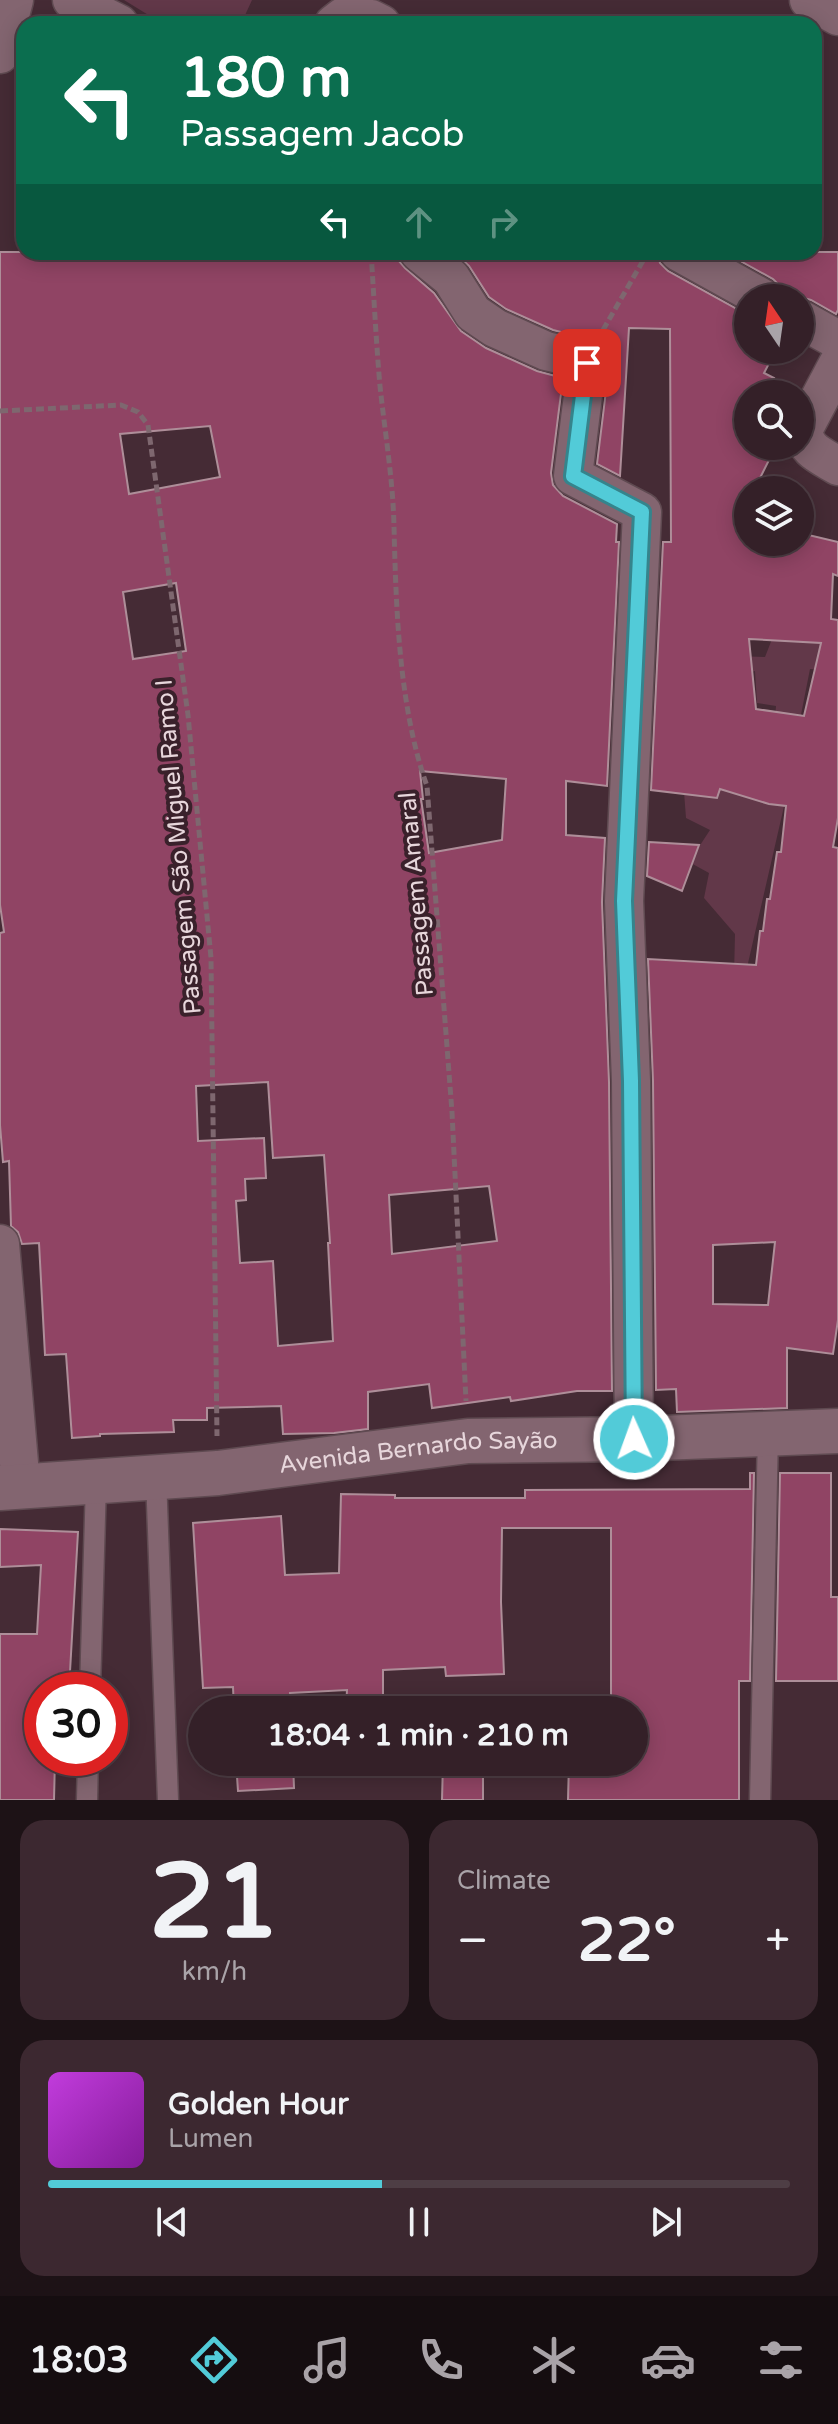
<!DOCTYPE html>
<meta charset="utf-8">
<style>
:root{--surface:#342028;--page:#3c2830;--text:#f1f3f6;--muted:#a9a3a8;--line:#4e3e45;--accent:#52cbd8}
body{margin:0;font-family:"Varela Round",sans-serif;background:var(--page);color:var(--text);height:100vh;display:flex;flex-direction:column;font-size:30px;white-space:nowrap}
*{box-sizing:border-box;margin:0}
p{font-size:26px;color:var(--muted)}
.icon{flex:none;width:44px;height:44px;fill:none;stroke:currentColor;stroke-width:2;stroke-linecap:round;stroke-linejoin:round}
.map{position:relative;height:1800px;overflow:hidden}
.sheet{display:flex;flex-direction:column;gap:20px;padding:20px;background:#1d1216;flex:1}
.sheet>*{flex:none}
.guide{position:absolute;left:16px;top:16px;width:806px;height:244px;border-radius:24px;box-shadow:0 4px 20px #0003,0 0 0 2px var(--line);background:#0b6e4f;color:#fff;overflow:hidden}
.needle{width:52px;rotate:347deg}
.fabs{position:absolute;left:734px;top:284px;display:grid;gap:16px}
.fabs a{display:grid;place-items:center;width:80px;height:80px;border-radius:50%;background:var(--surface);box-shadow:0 4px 20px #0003,0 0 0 2px var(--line);font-size:40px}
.speed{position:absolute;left:24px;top:1672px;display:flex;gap:16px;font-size:40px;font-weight:700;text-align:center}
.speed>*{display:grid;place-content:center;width:104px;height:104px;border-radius:50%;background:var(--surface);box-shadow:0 4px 20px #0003,0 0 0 2px var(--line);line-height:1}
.speed .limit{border:12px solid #d22;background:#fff;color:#111}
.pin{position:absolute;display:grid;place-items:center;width:68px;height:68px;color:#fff;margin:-34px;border-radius:16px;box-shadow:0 4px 12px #0006}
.me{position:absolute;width:88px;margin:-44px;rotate:358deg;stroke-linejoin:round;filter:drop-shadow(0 0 6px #0008)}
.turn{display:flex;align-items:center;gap:28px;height:168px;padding:0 32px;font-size:36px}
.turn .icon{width:104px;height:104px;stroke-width:2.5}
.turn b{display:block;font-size:56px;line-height:68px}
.lanes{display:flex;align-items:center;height:76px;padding:0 32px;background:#0003;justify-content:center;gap:40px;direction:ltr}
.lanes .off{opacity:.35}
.big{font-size:60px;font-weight:800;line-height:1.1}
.sheet .card{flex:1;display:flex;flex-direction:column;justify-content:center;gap:12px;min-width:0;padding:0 28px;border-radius:24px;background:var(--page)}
.sheet .dial{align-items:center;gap:0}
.dial b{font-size:104px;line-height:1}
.song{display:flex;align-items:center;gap:24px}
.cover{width:96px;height:96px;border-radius:12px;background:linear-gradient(135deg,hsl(290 70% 55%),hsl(290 70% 35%))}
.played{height:8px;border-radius:4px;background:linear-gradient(90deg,var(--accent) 45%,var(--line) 45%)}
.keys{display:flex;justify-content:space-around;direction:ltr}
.heat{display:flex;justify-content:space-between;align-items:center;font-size:44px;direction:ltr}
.sheet .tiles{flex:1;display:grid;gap:20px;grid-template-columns:1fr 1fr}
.card:last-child{grid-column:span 2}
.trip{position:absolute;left:188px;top:1696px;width:460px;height:80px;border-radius:40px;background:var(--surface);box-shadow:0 4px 20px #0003,0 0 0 2px var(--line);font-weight:800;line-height:80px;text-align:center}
.tabs{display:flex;height:128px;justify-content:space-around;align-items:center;background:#150d10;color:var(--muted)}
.tabs .icon{width:56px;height:56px}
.tabs .current{color:var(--accent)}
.tabs b{font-size:36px;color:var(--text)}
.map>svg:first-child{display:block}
.green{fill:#623849}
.building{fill:#904464;stroke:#ae8e99;stroke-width:2;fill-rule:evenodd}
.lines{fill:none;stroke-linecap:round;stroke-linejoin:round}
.service-casing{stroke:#5f4a51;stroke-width:23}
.minor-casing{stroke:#5f4a51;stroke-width:41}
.tertiary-casing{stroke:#5f4a51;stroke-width:47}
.path{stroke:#7e676f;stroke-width:5;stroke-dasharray:8 4;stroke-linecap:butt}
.service{stroke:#836570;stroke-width:20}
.minor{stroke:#836570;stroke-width:38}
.tertiary{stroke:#836570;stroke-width:44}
.route-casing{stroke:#35848c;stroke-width:20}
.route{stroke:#52cbd8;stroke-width:14}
.labels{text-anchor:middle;stroke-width:8;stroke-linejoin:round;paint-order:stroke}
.street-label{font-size:24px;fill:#e7d6db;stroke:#3a212b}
</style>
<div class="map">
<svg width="838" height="1800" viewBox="0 0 838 1800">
<rect width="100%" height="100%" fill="#452b35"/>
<path class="green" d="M 124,0 L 252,0 L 241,24 L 163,24 Z
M 774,634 L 838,637 L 838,670 L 810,669 L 797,735 L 774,731 L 776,706 L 757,703 L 755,671 L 728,678 L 737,656 L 765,657 Z
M 683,779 L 785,802 L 746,972 L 734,975 L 735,934 L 704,898 L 709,873 L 689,862 L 710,830 L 686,818 Z"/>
<path class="building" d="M 0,252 L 158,252 L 156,256 L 245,252 L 398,252 L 399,261 L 405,268 L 434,293 L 461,331 L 486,348 L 537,371 L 563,378 L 551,473 L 553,485 L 563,496 L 617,524 L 616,542 L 619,542 L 607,786 L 566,781 L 566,835 L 605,838 L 602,902 L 609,1082 L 612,1391 L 577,1391 L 511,1401 L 510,1397 L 432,1408 L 429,1384 L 368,1392 L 368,1429 L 334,1433 L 283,1434 L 281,1406 L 207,1408 L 207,1420 L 173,1420 L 174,1432 L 100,1434 L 100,1436 L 72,1438 L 66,1354 L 45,1355 L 39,1243 L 22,1244 L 18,1232 L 11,1226 L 9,1161 L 3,1162 L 0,1125 L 0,933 L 4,932 L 0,905 ZM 210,426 L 220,477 L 129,494 L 120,434 ZM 176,583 L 186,651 L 133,659 L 123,592 ZM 420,771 L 506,779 L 502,840 L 429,853 L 421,799 L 423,799 ZM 268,1082 L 273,1158 L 324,1155 L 330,1243 L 328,1243 L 333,1341 L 278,1346 L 273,1261 L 240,1263 L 236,1201 L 246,1200 L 245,1179 L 266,1178 L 264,1138 L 198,1141 L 196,1086 ZM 489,1186 L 497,1241 L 392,1254 L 389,1195 Z
M 454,252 L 657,252 L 660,263 L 668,271 L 748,315 L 748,350 L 776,350 L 764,373 L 774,378 L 767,394 L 748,394 L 748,446 L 776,446 L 754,490 L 748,490 L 748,503 L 739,523 L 748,524 L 748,542 L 800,542 L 800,527 L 800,533 L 838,542 L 838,576 L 833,574 L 831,619 L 838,620 L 838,818 L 833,847 L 838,848 L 838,1320 L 833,1354 L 787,1348 L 787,1408 L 677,1412 L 676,1389 L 656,1390 L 653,1081 L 648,959 L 756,965 L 760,931 L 763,931 L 767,899 L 770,899 L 777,852 L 781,852 L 786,806 L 769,804 L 720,789 L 717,798 L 651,790 L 663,542 L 671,542 L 670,329 L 629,328 L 620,476 L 597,464 L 609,366 L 606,352 L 597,344 L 585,338 L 553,330 L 506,309 L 489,297 L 469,266 ZM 749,639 L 821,643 L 804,716 L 756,709 ZM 775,1242 L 768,1305 L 713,1304 L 713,1245 Z
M 724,252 L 838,252 L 838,310 L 836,314 L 811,300 L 800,297 L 784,298 L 781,287 L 773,279 Z
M 649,842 L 699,845 L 682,891 L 647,876 Z
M 750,1473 L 754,1473 L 750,1681 L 739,1681 L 739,1800 L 568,1800 L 569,1762 L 634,1762 L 634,1710 L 611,1710 L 611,1528 L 502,1528 L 501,1602 L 504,1674 L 446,1676 L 445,1667 L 383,1670 L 383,1708 L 346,1708 L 347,1690 L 290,1693 L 291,1710 L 234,1710 L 233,1687 L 203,1688 L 193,1523 L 281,1516 L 285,1575 L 339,1573 L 341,1494 L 395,1495 L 395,1498 L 525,1498 L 525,1490 L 750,1489 Z
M 780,1473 L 831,1473 L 831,1597 L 838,1597 L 838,1681 L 776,1681 Z
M 0,1529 L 78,1532 L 69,1689 L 42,1688 L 42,1758 L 55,1758 L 54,1800 L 0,1800 L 0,1634 L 37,1634 L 41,1565 L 0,1567 Z
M 236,1762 L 293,1762 L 294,1788 L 238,1791 Z
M 443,1762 L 483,1762 L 483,1800 L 442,1800 Z"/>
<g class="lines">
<g class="service-casing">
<path id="service" d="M 156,1477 L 168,1800
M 90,1690 L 96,1482
M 87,1800 L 88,1758
M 760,1800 L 768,1433"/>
</g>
<g class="minor-casing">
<path id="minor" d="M 72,0 L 119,24
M 809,0 L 838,16
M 334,24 L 343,17 L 371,19 L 381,24
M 0,54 L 14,0
M 419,252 L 451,278 L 473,313 L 495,328 L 546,351 L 576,358 L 587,363 L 573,476 L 642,512 L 624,901 L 631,1081 L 634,1439
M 679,252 L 762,298
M 800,319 L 838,340
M 838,364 L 803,430 C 804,450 822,456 838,466
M 0,1244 L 21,1486"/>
</g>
<g class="tertiary-casing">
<g id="tertiary">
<path id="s1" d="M 0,1488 L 218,1473 L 468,1441 L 634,1439 L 838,1431"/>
</g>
</g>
<path class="path" d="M 371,252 C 374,297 376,341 380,386 C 385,433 393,480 394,526 C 396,609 399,708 427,786 L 452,1112 L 466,1401
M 603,330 L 644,259
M 0,411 L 121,405 L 138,412 L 148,425 L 188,715 L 211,958 L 217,1436"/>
<use href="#service" class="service"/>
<use href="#minor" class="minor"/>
<use href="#tertiary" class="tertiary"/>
</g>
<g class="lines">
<g class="route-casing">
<path id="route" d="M 587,363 L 573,476 L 642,512 L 624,901 L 631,1081 L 634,1439"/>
</g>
<use href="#route" class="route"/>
</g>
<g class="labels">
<g class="street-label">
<text transform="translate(178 847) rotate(-95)" y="8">Passagem São Miguel Ramo I</text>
<text transform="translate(416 894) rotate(-95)" y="8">Passagem Amaral</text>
<text dy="8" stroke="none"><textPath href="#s1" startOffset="420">Avenida Bernardo Sayão</textPath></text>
</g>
</g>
</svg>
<div class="fabs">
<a><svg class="needle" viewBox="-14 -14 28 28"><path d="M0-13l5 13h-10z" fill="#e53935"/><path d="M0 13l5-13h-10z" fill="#a9a3a8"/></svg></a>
<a><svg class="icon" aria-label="search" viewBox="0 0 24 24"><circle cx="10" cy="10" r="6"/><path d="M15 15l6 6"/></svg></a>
<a><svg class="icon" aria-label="layers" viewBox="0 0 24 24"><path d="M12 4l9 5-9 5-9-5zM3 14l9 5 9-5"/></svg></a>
</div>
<div class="speed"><div class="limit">30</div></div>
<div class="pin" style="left:587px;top:363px;background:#d93025"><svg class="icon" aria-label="arrive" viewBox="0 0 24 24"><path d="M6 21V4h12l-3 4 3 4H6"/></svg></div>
<svg class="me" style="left:634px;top:1439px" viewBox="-20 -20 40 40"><circle r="17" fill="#52cbd8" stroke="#fff" stroke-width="3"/><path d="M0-11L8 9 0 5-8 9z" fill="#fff"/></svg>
<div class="trip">18:04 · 1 min · 210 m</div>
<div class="guide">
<div class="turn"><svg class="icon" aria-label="left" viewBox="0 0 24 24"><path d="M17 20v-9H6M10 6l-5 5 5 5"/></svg><div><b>180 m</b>Passagem Jacob</div></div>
<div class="lanes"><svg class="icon" aria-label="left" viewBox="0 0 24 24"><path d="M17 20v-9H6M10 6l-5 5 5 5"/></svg><svg class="icon off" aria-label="ahead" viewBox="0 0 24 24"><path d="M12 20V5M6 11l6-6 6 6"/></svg><svg class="icon off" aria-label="right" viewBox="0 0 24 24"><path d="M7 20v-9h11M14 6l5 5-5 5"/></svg></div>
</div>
</div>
<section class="sheet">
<div class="tiles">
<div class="card dial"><b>21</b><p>km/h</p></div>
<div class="card"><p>Climate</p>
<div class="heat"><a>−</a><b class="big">22°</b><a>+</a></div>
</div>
<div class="card">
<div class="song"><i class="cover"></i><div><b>Golden Hour</b><p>Lumen</p></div></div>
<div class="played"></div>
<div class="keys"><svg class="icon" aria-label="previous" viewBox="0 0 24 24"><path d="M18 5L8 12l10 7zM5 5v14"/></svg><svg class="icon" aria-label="pause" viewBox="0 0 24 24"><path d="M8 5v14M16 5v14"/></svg><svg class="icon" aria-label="next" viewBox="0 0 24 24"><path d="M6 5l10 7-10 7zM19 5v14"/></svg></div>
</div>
</div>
</section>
<nav class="tabs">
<b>18:03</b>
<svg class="icon current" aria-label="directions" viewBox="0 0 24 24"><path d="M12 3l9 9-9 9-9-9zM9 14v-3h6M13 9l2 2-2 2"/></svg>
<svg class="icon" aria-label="music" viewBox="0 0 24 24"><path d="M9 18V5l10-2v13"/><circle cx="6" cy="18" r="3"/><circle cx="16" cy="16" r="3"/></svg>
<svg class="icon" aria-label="phone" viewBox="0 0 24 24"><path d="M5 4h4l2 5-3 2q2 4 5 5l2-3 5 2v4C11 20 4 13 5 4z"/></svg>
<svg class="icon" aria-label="climate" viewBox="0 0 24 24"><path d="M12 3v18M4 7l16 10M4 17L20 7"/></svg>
<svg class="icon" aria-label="car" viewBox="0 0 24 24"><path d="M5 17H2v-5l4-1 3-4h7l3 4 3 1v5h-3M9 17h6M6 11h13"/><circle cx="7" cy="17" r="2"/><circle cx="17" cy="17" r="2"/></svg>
<svg class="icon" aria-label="filters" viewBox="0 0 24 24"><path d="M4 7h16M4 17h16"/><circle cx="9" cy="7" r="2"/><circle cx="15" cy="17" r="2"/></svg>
</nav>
